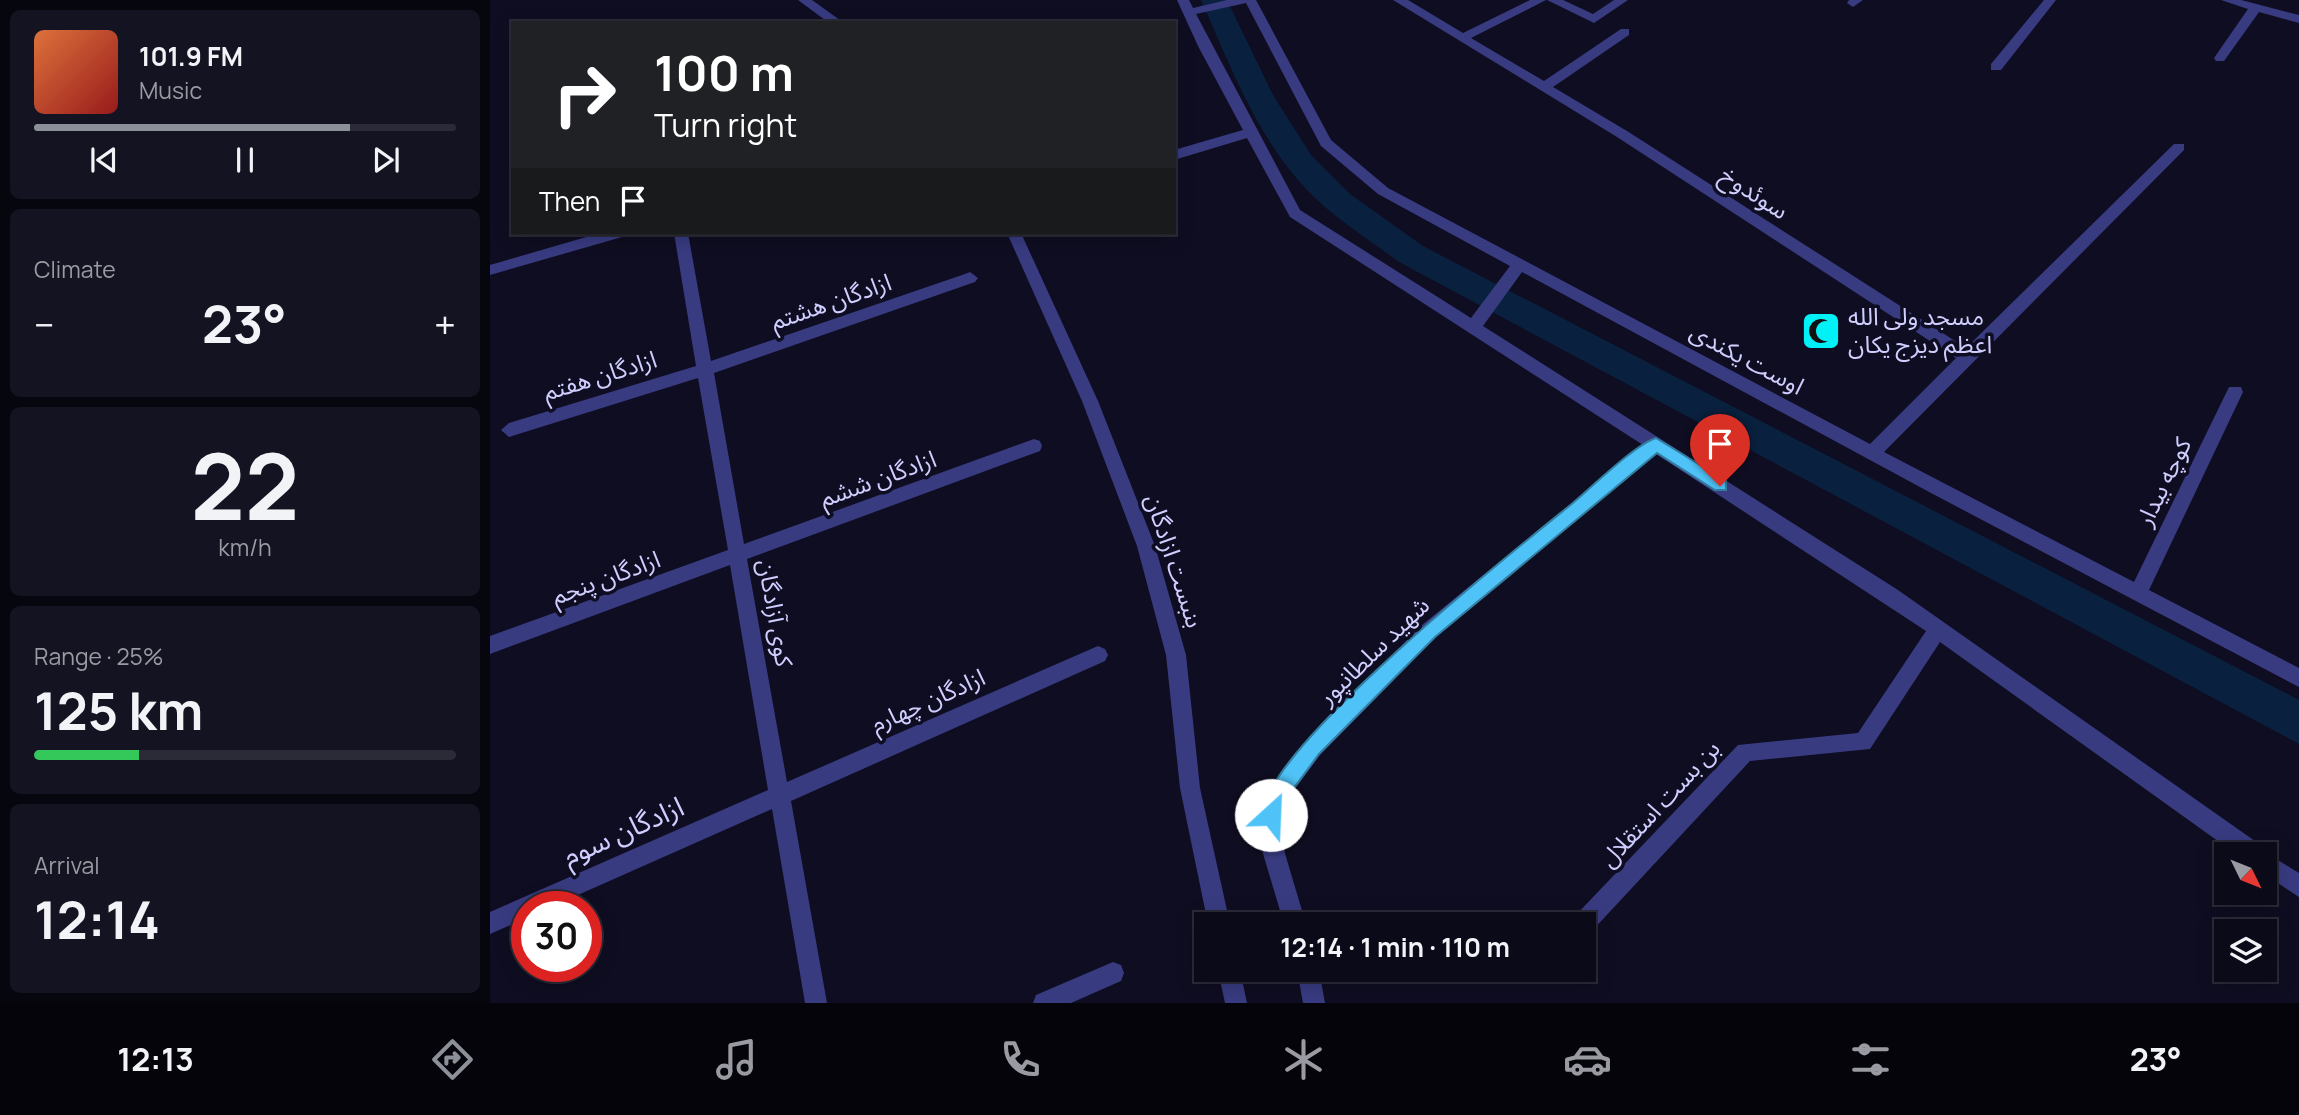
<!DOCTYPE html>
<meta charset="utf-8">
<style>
:root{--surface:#0b0a19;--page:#141322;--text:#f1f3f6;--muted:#9a9aa2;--line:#2b2b38;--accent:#8c9099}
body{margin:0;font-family:Manrope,"Noto Sans Arabic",sans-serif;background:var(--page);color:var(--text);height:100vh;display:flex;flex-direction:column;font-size:26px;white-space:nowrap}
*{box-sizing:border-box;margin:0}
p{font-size:23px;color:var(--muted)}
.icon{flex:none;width:38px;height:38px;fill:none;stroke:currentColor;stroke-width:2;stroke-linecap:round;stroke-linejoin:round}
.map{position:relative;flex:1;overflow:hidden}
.panel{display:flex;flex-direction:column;gap:10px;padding:10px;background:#06060e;width:490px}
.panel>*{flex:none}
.hud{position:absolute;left:21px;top:21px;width:665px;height:214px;border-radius:0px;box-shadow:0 4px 18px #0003,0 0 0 2px var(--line);background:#202124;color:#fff;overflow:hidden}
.needle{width:46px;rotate:133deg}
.buttons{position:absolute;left:1724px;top:842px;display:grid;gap:14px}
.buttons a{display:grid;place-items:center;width:63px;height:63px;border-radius:0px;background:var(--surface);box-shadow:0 4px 18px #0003,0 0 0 2px var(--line);font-size:35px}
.speed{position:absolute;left:21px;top:891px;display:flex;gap:14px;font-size:35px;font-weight:700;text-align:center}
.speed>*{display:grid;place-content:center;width:91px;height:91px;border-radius:50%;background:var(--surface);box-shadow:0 4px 18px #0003,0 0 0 2px var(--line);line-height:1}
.speed .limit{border:10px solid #d22;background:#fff;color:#111}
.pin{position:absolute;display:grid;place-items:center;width:60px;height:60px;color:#fff;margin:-72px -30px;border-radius:50% 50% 50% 0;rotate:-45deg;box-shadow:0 0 7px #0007}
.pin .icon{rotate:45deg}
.me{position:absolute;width:77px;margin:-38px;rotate:25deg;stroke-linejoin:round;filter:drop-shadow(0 0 5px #0008)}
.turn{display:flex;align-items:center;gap:24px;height:147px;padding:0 28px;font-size:32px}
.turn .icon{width:91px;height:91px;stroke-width:2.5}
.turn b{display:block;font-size:49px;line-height:60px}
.then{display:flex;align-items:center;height:66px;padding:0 28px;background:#0003;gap:14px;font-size:26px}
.big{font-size:52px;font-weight:700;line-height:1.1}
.panel .tile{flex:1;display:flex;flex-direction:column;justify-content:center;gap:10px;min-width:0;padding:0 24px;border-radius:10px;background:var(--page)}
.panel .dial{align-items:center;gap:0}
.dial b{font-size:91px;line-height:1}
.song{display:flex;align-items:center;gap:21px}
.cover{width:84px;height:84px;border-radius:10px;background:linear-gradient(135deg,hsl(20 70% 55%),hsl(0 70% 35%))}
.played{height:7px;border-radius:4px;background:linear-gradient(90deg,var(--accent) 75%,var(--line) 75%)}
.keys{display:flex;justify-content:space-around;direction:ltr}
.heat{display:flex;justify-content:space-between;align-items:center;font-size:38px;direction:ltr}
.charge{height:10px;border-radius:5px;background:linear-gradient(90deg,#34c759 25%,var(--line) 0)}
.trip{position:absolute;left:704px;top:912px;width:402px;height:70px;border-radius:0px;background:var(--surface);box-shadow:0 4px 18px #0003,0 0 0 2px var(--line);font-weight:700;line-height:70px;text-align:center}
.tab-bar{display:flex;height:112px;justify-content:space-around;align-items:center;background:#04040a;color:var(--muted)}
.tab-bar .icon{width:49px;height:49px}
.tab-bar .selected{color:var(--accent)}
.tab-bar b{font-size:32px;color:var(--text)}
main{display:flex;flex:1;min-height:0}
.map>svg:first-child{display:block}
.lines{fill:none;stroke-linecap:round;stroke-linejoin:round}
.canal{fill:#09203e;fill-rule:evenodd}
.minor{fill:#383b80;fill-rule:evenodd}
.route{fill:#4fc3f7;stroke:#337fa1;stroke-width:2}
.labels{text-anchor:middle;stroke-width:7;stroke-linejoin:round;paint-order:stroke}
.street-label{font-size:24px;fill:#d0ceff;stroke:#0f0d21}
.poi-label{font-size:24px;fill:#d0ceff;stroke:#0f0d21;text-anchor:start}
.near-street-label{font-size:28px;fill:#d0ceff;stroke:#0f0d21}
</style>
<main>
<section class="panel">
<div class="tile">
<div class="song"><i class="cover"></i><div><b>101.9 FM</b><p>Music</p></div></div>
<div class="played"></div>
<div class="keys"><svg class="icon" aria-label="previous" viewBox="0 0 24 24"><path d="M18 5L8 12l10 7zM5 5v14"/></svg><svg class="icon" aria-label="pause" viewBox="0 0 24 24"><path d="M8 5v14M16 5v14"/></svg><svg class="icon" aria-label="next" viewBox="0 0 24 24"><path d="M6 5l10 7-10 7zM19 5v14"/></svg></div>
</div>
<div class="tile"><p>Climate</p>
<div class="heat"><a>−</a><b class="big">23°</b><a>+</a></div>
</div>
<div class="tile dial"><b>22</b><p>km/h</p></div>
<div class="tile"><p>Range · 25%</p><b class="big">125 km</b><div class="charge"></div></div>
<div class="tile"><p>Arrival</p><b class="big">12:14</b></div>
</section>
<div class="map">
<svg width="1809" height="1003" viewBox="0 0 1809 1003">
<rect width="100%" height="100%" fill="#0f0d21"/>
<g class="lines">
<path class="canal" d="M 711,0 L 737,0 L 783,95 L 821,155 L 860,194 L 933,246 L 1809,700 L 1809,744 L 909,262 C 878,239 844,218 817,190 C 767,138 740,65 711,0 Z"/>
<path class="minor" d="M 308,0 L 322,0 L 354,23 L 339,23 Z
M 687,0 L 699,0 L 703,8 L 737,0 L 766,0 L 841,140 L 898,188 L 1380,444 L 1466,358 L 1127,137 L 903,0 L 918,0 L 973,33 L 1040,0 L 1056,0 L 981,38 L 1054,81 L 1131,29 L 1139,29 L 1139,35 L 1063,87 L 1137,131 L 1476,348 L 1684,144 L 1694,144 L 1694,150 L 1394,452 L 1644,582 L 1739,387 L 1751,387 L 1753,392 L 1659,590 L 1809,668 L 1809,687 L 1441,493 L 1032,272 L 993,326 L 1408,590 L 1772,846 L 1773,851 L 1809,873 L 1809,897 L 1774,874 L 1774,854 L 1746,854 L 1450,642 L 1380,749 L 1260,761 L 1101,932 L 1094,935 L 1094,924 L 1082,924 L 1085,916 L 1248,745 L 1368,733 L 1436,631 L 1166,454 L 946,637 L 830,755 L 793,805 L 788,830 L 816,924 L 794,924 L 766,830 L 777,793 L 816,741 L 932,625 L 1153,445 L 800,217 L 757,138 L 684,160 L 684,150 L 753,130 L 708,46 ZM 756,3 L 831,146 L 888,194 L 1020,266 L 981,318 L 810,210 L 706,14 Z
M 1057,0 L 1073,0 L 1103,14 L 1124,0 L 1138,0 L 1104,23 Z
M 1359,0 L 1373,0 L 1363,7 L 1357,3 Z
M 1554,0 L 1566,0 L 1511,70 L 1501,70 L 1501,64 Z
M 1731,0 L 1751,0 L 1809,15 L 1809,23 L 1769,12 L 1734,61 L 1726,61 L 1724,58 L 1758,9 Z
M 110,233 L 134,233 L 132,237 L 0,275 L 0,265 Z
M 184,233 L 198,233 L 221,361 L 475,274 L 480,272 L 488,278 L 485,282 L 224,373 L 254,544 L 544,439 L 550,441 L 552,446 L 550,451 L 257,559 L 297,782 L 601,649 L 608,646 L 615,649 L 618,655 L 615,661 L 301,801 L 337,1003 L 315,1003 L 282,809 L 63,906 L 37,906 L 37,918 L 0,934 L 0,912 L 278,790 L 240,565 L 0,654 L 0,636 L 238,550 L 208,378 L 19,437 L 11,430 L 19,423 L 206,366 Z
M 517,233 L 531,233 L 608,401 L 665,546 L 696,655 L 710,788 L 740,924 L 718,924 L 690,788 L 676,655 L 647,546 L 592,401 Z
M 623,962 L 631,965 L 634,973 L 631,981 L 581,1003 L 543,1003 L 546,995 Z
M 728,970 L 750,970 L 757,1003 L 735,1003 Z
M 807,970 L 829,970 L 835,1003 L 813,1003 Z"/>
</g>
<path class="route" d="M 1166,438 L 1236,481 L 1236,490 L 1225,490 L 1167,453 L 945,637 L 829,754 L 792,804 L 787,822 L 781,824 L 774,822 C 751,767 1031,545 1078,507 C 1099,490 1144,445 1166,438 Z"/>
<defs>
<g id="mosque-square" transform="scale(2.0125)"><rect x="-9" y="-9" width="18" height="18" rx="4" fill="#01f1f7" stroke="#0f0d21"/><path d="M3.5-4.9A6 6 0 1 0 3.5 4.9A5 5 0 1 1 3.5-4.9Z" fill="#111"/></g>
</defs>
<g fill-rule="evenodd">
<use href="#mosque-square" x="1331" y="331"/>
</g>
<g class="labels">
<g class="street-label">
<text transform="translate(1264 193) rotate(33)" y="8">سوئدوخ</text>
<text transform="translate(341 302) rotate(-19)" y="8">ازادگان هشتم</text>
<text transform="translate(1257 359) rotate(28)" y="8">اوست یکندی</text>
<text transform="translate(110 376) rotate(-17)" y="8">ازادگان هفتم</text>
<text transform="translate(388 479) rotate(-20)" y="8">ازادگان ششم</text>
<text transform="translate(1674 482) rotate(-64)" y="8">کوچه بیدار</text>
<text transform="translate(684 561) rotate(72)" y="8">بنبست ازادگان</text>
<text transform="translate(116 578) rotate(-20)" y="8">ازادگان پنجم</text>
<text transform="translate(285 613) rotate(80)" y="8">کوی آزادگان</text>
<text transform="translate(884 651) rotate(-44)" y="8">شهید سلطانپور</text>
<text transform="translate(438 701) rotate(-24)" y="8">ازادگان چهارم</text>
<text transform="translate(1170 804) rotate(-47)" y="8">بن بست استقلال</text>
</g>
<g class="poi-label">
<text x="1358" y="325">مسجد ولی الله<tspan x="1358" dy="28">اعظم دیزج یکان</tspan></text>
</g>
<g class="near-street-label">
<text transform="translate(133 831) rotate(-24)" y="10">ازادگان سوم</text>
</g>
</g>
</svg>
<div class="buttons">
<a><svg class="needle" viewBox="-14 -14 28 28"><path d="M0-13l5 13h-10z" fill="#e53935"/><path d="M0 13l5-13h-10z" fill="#9a9aa2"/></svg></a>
<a><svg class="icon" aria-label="layers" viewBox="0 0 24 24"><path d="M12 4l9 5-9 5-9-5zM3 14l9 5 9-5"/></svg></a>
</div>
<div class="speed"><div class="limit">30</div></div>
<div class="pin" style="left:1230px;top:486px;background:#d93025"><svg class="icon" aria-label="arrive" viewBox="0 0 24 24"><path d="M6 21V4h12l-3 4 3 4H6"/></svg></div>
<svg class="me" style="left:781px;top:815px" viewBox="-20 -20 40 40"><circle r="19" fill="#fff"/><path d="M0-13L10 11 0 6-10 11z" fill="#4fc3f7"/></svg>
<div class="trip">12:14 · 1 min · 110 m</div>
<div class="hud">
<div class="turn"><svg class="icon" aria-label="right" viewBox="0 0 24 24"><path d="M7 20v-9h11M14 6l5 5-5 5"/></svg><div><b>100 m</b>Turn right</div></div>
<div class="then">Then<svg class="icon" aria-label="arrive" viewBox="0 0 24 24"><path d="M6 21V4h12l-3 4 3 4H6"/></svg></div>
</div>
</div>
</main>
<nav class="tab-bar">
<b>12:13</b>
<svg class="icon selected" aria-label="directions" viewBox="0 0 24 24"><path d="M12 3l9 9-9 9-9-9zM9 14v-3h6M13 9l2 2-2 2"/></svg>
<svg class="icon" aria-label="music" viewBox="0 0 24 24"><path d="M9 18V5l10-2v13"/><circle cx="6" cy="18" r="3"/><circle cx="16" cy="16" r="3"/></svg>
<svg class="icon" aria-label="phone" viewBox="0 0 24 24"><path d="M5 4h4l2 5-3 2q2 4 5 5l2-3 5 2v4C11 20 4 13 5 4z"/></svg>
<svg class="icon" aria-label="climate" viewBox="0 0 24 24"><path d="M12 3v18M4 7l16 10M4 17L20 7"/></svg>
<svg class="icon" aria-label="car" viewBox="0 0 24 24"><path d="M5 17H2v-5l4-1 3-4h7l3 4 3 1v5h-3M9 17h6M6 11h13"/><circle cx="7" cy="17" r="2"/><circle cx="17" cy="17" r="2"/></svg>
<svg class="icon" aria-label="filters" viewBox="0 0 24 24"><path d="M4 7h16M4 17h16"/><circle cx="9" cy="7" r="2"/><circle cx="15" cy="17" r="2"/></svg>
<b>23°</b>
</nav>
